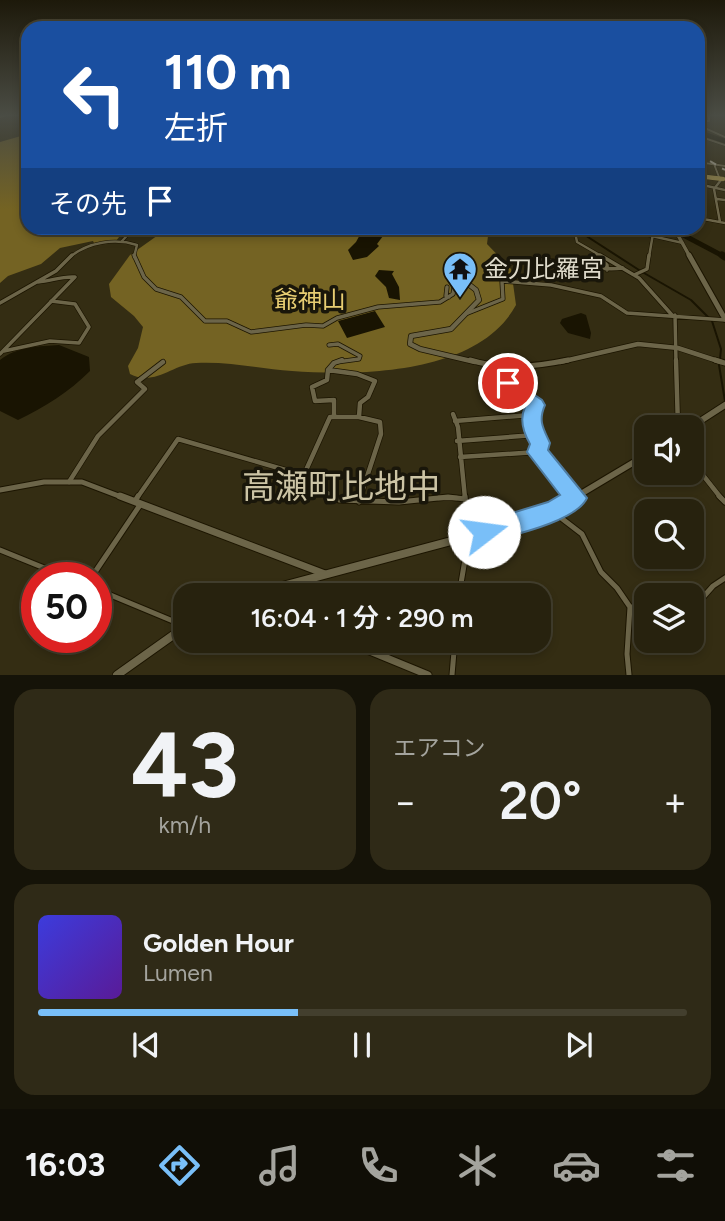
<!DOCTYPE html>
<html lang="ja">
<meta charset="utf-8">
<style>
:root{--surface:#27220e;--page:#2f2a17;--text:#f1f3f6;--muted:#a4a49e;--line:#433f2e;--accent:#79bff8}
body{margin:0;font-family:Figtree,"Noto Sans JP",sans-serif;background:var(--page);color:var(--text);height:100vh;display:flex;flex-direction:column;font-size:26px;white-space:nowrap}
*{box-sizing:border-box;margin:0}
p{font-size:23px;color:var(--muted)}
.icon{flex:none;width:38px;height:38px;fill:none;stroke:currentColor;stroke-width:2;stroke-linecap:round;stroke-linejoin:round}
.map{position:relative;height:675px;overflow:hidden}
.panel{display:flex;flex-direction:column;gap:14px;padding:14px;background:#151308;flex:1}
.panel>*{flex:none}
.top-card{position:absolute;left:21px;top:21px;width:684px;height:214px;border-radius:21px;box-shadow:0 4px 10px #0003,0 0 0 2px var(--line);background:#1a4fa0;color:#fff;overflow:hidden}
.tools{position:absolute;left:634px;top:415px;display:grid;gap:14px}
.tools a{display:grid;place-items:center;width:70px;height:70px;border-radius:14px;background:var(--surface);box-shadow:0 4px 10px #0003,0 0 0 2px var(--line);font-size:35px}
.speed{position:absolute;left:21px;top:562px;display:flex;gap:14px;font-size:35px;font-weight:700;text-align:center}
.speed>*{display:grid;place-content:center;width:91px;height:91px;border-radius:50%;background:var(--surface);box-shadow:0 4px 10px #0003,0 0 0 2px var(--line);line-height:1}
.speed .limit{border:10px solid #d22;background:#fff;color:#111}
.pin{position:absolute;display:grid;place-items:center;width:60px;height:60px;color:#fff;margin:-30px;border:4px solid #fff;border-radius:50%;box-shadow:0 2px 7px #0007}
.me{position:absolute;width:77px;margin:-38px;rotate:75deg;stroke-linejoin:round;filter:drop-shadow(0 0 5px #0008)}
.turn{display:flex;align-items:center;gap:24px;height:147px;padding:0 28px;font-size:32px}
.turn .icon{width:91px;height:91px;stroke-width:2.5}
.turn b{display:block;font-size:49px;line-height:60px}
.then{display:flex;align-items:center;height:66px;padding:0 28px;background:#0003;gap:14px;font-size:26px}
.big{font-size:52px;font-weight:600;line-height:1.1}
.panel .tile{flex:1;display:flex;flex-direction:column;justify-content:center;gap:10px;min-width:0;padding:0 24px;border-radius:21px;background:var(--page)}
.panel .dial{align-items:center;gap:0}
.dial b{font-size:91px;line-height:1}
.song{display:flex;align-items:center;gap:21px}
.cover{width:84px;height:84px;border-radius:10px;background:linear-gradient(135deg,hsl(240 70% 55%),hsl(270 70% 35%))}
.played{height:7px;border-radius:4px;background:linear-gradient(90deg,var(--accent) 40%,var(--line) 40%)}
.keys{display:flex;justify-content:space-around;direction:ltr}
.heat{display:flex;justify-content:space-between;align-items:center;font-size:38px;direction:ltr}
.panel .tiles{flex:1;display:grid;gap:14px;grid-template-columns:1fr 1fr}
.tile:last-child{grid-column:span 2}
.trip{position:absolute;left:173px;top:583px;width:378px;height:70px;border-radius:21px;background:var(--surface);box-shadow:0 4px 10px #0003,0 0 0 2px var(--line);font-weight:600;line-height:70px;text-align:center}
.dock{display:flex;height:112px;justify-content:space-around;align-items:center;background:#100e06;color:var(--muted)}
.dock .icon{width:49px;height:49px}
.dock .on{color:var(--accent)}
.dock b{font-size:32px;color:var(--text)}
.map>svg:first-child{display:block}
.forest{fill:#746323}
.water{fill:#191402}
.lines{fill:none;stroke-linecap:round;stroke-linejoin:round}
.stream{stroke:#191402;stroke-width:2}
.river-far2{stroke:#191402;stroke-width:4.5}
.river-far1{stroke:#191402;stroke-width:5}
.river{stroke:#191402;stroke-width:7}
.minor-far4-casing{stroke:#1c1500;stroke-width:2.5}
.minor-far3-casing{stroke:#1c1500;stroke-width:3.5}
.minor-far2-casing{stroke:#1c1500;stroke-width:5}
.minor-far1-casing{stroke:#1c1500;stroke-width:6}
.minor-casing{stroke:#1c1500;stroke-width:7}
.tertiary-far2-casing{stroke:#1c1500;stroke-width:6}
.tertiary-far1-casing{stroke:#1c1500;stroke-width:7}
.tertiary-casing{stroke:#1c1500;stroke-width:9}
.secondary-far3-casing{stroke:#1c1500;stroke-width:4.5}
.secondary-far2-casing{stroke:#1c1500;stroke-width:7}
.secondary-far1-casing{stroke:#1c1500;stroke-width:8}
.secondary-casing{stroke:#1c1500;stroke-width:10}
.primary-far1-casing{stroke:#1c1500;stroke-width:4.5}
.primary-casing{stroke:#1c1500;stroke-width:5}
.minor-far4{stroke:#6c6549;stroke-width:2}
.minor-far3{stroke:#6c6549;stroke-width:2.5}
.minor-far2{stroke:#6c6549;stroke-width:3.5}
.minor-far1{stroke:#6c6549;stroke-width:4.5}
.minor{stroke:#6c6549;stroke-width:5}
.tertiary-far2{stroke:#6c6549;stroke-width:4.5}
.tertiary-far1{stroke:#6c6549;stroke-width:5}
.tertiary{stroke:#6c6549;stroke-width:7}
.secondary-far3{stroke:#6c6549;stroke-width:3.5}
.secondary-far2{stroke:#6c6549;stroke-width:5}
.secondary-far1{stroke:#6c6549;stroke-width:6}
.secondary{stroke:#6c6549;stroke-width:8}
.primary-far1{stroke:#938348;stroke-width:3.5}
.primary{stroke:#938348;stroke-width:4.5}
.rail{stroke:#a9a491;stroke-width:2;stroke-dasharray:7 7;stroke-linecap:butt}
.route{fill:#79bff8;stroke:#4f7ca1;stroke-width:2}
.labels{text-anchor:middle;stroke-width:7;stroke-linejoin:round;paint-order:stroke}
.poi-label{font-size:24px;fill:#dedaca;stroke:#19160a;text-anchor:start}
.park-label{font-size:24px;fill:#e7cd72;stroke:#19160a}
.near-quarter-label{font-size:33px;fill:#ccc4a5;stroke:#19160a}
</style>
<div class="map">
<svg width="725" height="675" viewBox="0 0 725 675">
<rect width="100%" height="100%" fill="#342d13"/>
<path class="forest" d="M 28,134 L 28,228 L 126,228 L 116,241 L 95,245 L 93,241 L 60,248 L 41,264 L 8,276 L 0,283 L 0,142 Z
M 168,228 L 489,228 L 487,244 L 511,269 L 516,305 C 479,374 361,376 292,371 C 261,369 227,361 196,363 C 173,364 154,387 130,374 L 128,366 L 138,348 L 143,327 L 134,316 L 111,297 L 109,284 L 130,255 Z"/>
<path class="water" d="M 362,231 L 383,236 L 377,244 L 379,246 L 367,257 L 353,260 L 348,250 L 356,242 Z
M 379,270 L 394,271 L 392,274 L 399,287 L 400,300 L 389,298 L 386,287 L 375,276 Z
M 375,311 L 385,327 L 347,338 L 338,321 Z
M 581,313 L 586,315 L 591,333 L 590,339 L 568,333 L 560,323 L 562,319 Z
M 59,345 L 89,357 L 90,371 C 69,392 45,407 18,420 L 0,411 L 0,360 C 16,347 40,346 59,345 Z"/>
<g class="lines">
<path class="stream" d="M 574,228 L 639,270
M 644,273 L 691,300 L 708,317
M 712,321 L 721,349 L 720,359
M 719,365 L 725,401"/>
<path class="river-far2" d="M 698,132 L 725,141"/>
<path class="river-far1" d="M 670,228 L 725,257"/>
<path class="river" d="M 722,255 L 725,257"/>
<g class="minor-far4-casing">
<path id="minor-far4" d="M 0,117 L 10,114
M 698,121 L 709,121 L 709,114
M 698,125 L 725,137
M 698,136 L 725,145
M 698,162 L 725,166
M 714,164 L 719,177"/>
</g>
<g class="minor-far3-casing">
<path id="minor-far3" d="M 698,184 L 725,190
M 717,199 L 725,200
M 698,218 L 725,223
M 720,222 L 714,189 L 721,180
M 570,228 L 575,232 L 577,242 L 603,257
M 616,228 L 683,243
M 122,241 L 134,228
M 596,255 L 598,257
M 70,257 C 88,242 115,238 137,245 L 134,257
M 649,257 L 654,228"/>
</g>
<g class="minor-far2-casing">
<path id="minor-far2" d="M 134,255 L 144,277 L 156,289 L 181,297 L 205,321 L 227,321 L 251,332 L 306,325 L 323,326 L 337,318 L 378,307 L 440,302 L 453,294 C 457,279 449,276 457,259
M 596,255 L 607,265 L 607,270
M 600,255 L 639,278 L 672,315
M 498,262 L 502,281 L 551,285 L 601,296 L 627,313 L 725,320
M 500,267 C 541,248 581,273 623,268
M 634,275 L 647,269 L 649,255
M 447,287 L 446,296 L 449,297
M 0,303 L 56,271 L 72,255
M 468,313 L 503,299 L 502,282
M 675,315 L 676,362
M 329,345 L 338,344 L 360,356 L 359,359 L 337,362
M 4,351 L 50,341 L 79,343 L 89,327 L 75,304 L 51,301
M 0,354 L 75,277 C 61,276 52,281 38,282"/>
</g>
<g class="minor-far1-casing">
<path id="minor-far1" d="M 676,360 L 678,427
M 516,367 L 514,371 L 505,374 L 508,383 L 536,405 C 528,425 542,436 537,452 L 575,497
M 328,370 L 334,363 L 342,360
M 453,414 L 458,427 L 465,498
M 334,417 L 334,400 L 315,401 L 312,387 L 327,380 L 328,370 L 357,374 L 375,381 L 368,397 L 360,403 L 359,417
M 455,421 L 530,415
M 457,441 L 535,435
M 460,457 L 537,452
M 691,460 L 721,498
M 302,479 L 330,417 L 359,417 L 380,422 L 381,434 L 360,498
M 69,482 L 98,436 L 145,389 L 137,382 L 163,362
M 137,498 L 178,439 L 289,471 L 336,498
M 438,498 L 457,498"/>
</g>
<g class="minor-casing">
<path id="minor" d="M 333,496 L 339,500 L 399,502 L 448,497 L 465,499
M 719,496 L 725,502
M 135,501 L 138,496
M 359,502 L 361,496
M 552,511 L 582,534 L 601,572 L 617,588 L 630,607 L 627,654 L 629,675
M 0,550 L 69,578
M 91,578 L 140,505
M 96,589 L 185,626
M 459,595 L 469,536 L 465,496
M 691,604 L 698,603 L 713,586 L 725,578
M 630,607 L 646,607
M 452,675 L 455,640"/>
</g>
<g class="tertiary-far2-casing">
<path id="tertiary-far2" d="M 457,259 L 462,263 L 458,276 L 476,290 L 479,300 L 451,329 L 411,336 L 410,344 L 420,349 L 475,362
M 560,362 L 638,344 L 678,348 L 721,362"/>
</g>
<g class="tertiary-far1-casing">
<path id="tertiary-far1" d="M 470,360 C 502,370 535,367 568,360
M 715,360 L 725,363
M 0,490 L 44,482 L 82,482 L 124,498"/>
</g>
<g class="tertiary-casing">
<path id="tertiary" d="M 120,496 L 325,574
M 343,640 L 428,675"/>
</g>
<g class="secondary-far3-casing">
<path id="secondary-far3" d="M 674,228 L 690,257"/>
</g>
<g class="secondary-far2-casing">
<path id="secondary-far2" d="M 689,255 L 725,319"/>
</g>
<g class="secondary-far1-casing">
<path id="secondary-far1" d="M 691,427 L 725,405
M 574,498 L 646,455"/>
</g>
<g class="secondary-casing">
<path id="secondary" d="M 249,595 L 500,528 L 552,511 L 577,496
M 117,675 L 186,626"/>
</g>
<g class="primary-far1-casing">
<path id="primary-far1" d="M 698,176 L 703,177"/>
</g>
<g class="primary-casing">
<path id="primary" d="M 698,176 L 723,179"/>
</g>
<use href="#minor-far4" class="minor-far4"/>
<use href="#minor-far3" class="minor-far3"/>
<use href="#minor-far2" class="minor-far2"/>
<use href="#minor-far1" class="minor-far1"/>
<use href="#minor" class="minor"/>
<use href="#tertiary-far2" class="tertiary-far2"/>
<use href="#tertiary-far1" class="tertiary-far1"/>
<use href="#tertiary" class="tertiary"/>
<use href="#secondary-far3" class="secondary-far3"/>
<use href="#secondary-far2" class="secondary-far2"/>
<use href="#secondary-far1" class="secondary-far1"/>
<use href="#secondary" class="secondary"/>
<use href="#primary-far1" class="primary-far1"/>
<use href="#primary" class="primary"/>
<path class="rail" d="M 698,154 L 725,170"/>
</g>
<linearGradient id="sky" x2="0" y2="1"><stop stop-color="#1d190a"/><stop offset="0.55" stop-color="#4a4c44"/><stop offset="1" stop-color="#4a4c44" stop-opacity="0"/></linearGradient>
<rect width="725" height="209" fill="url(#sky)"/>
<path class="route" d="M 508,377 L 542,400 L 545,405 C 538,421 543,428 550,443 L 548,450 L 587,498 C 576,522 509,536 484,543 L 476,540 L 473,532 L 476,524 L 548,502 L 560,495 L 527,452 L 530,444 C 523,432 519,420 525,407 L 499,383 L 501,379 Z"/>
<defs>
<g id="temple-pin" transform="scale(1.75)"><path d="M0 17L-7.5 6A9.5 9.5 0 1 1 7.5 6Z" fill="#79bff8" stroke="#19160a"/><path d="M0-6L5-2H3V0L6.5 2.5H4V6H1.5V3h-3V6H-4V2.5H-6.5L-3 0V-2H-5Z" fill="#111"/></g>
</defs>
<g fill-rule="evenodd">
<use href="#temple-pin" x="460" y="269"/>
</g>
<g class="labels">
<g class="poi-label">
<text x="484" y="277">金刀比羅宮</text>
</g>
<g class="park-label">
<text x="310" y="308">爺神山</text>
</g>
<g class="near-quarter-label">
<text x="341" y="498">高瀬町比地中</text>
</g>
</g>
</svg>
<div class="tools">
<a><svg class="icon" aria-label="sound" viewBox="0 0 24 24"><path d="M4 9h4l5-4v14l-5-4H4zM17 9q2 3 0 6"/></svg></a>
<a><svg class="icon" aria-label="search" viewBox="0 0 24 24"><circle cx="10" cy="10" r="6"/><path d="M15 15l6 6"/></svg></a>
<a><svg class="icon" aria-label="layers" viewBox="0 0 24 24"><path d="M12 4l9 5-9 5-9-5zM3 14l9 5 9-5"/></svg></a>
</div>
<div class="speed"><div class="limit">50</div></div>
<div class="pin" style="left:508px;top:383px;background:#d93025"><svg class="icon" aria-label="arrive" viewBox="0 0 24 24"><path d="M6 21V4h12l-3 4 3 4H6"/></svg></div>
<svg class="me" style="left:484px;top:532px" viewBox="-20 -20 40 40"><circle r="19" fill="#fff"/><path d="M0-13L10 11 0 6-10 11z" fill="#79bff8"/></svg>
<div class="trip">16:04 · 1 分 · 290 m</div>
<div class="top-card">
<div class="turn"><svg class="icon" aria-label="left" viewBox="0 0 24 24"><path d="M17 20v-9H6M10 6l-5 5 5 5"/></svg><div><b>110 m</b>左折</div></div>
<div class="then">その先<svg class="icon" aria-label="arrive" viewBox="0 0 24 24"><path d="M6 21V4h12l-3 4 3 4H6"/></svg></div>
</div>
</div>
<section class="panel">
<div class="tiles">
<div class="tile dial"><b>43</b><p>km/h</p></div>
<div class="tile"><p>エアコン</p>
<div class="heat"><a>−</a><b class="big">20°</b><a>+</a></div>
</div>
<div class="tile">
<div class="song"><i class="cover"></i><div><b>Golden Hour</b><p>Lumen</p></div></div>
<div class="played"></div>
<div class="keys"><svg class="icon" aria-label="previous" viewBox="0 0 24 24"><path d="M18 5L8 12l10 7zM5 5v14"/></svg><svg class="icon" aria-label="pause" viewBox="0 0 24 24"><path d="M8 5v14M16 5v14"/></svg><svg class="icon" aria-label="next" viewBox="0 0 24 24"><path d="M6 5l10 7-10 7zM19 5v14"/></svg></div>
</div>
</div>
</section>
<nav class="dock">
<b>16:03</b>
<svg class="icon on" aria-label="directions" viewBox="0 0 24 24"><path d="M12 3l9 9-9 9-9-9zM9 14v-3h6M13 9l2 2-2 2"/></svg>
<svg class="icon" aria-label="music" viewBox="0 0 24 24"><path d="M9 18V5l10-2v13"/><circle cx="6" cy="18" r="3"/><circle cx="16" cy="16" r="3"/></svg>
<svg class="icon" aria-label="phone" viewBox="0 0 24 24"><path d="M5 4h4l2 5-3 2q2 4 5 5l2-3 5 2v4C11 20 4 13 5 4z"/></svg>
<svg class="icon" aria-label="climate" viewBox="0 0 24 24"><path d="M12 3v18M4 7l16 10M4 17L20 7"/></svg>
<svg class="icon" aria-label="car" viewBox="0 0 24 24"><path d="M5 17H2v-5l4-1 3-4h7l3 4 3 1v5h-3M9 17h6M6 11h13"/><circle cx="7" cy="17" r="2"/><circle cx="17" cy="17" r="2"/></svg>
<svg class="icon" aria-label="filters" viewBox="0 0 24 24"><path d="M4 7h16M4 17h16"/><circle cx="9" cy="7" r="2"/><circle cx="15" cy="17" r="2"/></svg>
</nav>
